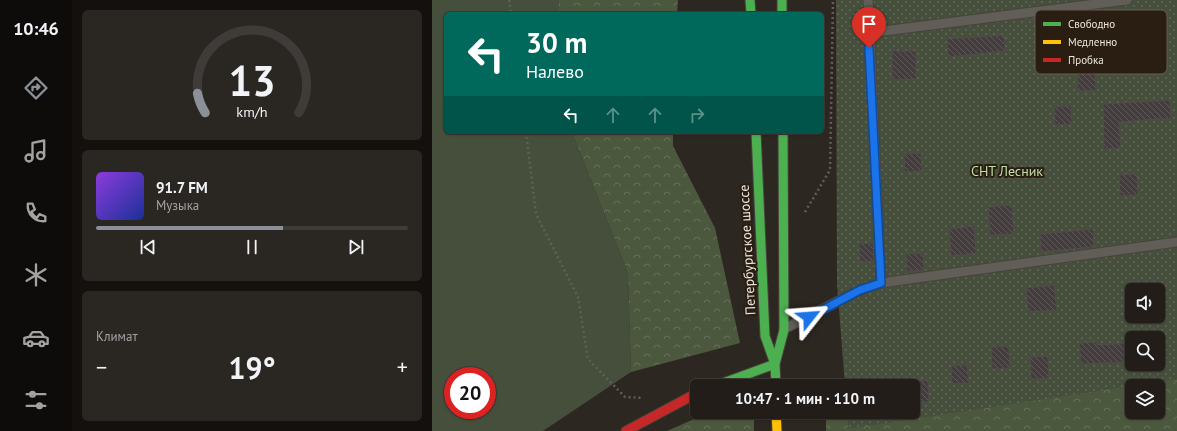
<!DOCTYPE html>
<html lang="ru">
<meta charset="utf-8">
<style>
:root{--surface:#221d19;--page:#2a2622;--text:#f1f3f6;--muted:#a2a2a2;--line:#3f3b38;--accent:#8c9099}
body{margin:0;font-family:"PT Sans",sans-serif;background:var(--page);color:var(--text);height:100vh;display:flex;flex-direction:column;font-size:15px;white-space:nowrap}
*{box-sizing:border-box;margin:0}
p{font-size:13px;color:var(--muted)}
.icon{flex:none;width:22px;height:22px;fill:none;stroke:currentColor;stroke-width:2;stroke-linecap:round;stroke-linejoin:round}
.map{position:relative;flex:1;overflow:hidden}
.panel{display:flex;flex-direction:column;gap:10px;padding:10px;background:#13100e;width:360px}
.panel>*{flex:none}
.top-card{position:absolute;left:12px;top:12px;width:380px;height:122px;border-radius:6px;box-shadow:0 1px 3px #0004,0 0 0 1px var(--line);background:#00695c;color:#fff;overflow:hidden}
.fabs{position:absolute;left:693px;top:283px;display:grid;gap:8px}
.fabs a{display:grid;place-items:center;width:40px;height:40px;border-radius:6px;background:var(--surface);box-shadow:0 1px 3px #0004,0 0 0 1px var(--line);font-size:20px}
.speed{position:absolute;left:12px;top:367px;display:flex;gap:8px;font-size:20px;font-weight:700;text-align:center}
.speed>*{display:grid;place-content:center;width:52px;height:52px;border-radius:50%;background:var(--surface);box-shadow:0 1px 3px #0004,0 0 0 1px var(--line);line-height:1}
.speed .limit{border:6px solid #d22;background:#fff;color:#111}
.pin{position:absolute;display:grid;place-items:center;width:34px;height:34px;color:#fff;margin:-41px -17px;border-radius:50% 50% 50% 0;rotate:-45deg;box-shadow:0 0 4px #0007}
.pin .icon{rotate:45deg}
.me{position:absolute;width:44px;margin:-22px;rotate:62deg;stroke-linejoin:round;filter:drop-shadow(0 0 3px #0008)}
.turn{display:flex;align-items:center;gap:14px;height:84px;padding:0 16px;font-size:18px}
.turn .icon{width:52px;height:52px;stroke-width:2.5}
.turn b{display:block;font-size:28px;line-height:34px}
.lanes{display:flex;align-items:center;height:38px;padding:0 16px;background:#0003;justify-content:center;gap:20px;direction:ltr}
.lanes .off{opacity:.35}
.big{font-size:30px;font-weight:700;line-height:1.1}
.panel .widget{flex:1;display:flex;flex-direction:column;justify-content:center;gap:6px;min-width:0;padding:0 14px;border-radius:6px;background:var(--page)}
.panel .dial{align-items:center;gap:0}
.dial svg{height:104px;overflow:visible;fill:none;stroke:var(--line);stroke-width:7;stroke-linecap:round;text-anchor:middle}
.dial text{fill:var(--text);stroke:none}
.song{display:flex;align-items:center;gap:12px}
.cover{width:48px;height:48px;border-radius:6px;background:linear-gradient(135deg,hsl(270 70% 55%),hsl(230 70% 35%))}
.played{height:4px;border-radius:2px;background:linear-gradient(90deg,var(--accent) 60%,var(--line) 60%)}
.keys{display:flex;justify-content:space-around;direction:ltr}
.heat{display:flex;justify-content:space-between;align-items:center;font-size:22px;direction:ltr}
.trip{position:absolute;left:258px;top:379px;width:230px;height:40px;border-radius:6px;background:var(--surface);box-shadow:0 1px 3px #0004,0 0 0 1px var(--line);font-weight:700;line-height:40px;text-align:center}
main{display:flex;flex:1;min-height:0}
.menu{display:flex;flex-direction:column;width:72px;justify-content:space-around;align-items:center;background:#0e0c0a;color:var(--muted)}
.menu .icon{width:28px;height:28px}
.menu .selected{color:var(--accent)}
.menu b{font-size:18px;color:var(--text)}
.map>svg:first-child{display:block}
.grass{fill:#464f3c;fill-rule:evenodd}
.forest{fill:url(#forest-crowns);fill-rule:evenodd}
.garden{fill:url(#garden-dots);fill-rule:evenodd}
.building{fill:url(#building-back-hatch);stroke:#514b4b}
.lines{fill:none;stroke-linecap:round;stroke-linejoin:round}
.lane-casing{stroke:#48433d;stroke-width:11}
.fast-casing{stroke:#48433d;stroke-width:11}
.slow-casing{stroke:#48433d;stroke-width:11}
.jam-casing{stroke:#48433d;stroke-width:11}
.path{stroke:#635e58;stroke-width:2.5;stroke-dasharray:2 3;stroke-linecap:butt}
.lane{stroke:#615d57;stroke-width:9}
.fast{stroke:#4caf50;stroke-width:9}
.slow{stroke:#ffc107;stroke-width:9}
.jam{stroke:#c62828;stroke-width:9}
.route-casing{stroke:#114b97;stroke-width:10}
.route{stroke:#1a73e8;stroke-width:7}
.labels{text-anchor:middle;stroke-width:4;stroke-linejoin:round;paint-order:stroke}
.park-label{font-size:14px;fill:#c2dea8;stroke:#291e11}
.street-label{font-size:14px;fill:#ece5dd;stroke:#291e11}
.key{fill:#291e11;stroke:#645a4e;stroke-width:1}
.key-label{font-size:11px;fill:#ece5dd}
</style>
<main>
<nav class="menu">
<b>10:46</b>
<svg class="icon selected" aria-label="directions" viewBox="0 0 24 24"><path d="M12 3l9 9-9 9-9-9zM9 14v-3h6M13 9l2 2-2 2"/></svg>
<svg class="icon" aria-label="music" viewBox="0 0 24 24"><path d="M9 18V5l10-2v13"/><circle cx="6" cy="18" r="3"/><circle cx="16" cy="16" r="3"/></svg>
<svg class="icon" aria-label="phone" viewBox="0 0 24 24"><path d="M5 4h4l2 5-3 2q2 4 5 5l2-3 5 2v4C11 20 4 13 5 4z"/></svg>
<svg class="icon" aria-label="climate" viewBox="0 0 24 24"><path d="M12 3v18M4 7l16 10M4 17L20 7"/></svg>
<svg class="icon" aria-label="car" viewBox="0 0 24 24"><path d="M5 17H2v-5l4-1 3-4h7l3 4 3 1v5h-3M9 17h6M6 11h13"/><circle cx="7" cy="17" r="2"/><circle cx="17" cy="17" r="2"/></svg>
<svg class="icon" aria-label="filters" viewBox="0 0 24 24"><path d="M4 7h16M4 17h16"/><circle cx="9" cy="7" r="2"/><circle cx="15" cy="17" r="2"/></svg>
</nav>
<section class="panel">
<div class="widget dial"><svg viewBox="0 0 100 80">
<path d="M14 69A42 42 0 1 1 86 69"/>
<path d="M14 69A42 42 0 0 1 8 54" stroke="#8c9099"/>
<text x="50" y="56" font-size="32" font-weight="700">13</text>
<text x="50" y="72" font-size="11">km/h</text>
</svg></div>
<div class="widget">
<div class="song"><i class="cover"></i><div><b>91.7 FM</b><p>Музыка</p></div></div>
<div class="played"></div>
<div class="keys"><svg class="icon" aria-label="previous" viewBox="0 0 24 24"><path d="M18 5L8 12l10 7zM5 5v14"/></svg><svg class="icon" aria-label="pause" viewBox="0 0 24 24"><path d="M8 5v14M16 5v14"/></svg><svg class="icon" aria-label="next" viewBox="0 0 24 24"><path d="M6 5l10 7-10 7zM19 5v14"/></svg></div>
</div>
<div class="widget"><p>Климат</p>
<div class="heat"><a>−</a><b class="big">19°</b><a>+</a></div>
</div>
</section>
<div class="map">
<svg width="745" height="431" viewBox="0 0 745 431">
<defs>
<pattern id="forest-crowns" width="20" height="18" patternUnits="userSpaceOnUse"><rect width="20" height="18" fill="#4c583e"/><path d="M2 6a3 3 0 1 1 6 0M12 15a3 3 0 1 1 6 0" fill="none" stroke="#667059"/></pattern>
<pattern id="garden-dots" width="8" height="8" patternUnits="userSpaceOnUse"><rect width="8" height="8" fill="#464f3c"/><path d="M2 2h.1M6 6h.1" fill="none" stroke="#616858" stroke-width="1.8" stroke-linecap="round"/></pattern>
<pattern id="building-back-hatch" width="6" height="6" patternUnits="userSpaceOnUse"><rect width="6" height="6" fill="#443d3d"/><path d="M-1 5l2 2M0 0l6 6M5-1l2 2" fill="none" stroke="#5f5959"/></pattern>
</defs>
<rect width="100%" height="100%" fill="#2d2721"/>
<path class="grass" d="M 0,0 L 127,0 L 127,14 L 14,14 L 14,132 L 140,132 L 196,273 L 199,372 L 111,431 L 0,431 ZM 21,376 L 55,376 L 55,410 L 21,410 Z"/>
<path class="forest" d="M 127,0 L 246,0 L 245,14 L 127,14 Z
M 140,132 L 241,132 L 241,146 L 283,228 L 308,343 L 199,372 L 196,273 Z
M 745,378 L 745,431 L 394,431 L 394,419 L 433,412 L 481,412 ZM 700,386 L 726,386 L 726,412 L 700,412 Z
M 278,412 L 322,412 L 322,431 L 235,431 Z"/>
<path class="garden" d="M 404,0 L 745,0 L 745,379 L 416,429 L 415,412 L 481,412 L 481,386 L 413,386 L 405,284 ZM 700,290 L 726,290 L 726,316 L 700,316 ZM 700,338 L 726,338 L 726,364 L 700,364 Z"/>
<path class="building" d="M 684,21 L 700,22 L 699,44 L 663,41 L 663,50 L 662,50 L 664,90 L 646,91 L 644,51 L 639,51 L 639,42 L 616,44 L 616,23 Z
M 572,35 L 573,51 L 516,57 L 515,39 Z
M 460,51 L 484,51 L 484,79 L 460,80 Z
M 738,100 L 739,118 L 687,122 L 689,148 L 672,149 L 671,104 Z
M 639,106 L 640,124 L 623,125 L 622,107 Z
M 489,153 L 490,171 L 473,172 L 472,154 Z
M 705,174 L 706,195 L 688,196 L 687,175 Z
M 580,205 L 582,234 L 558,235 L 556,207 Z
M 542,226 L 544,253 L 519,256 L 517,229 Z
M 661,229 L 662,247 L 609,252 L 608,234 Z
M 441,243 L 442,261 L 428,262 L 427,244 Z
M 491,253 L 492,270 L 475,271 L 474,254 Z
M 622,285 L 625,310 L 596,312 L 594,288 Z
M 665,342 L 665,345 L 700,343 L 700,362 L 649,364 L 647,343 Z
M 577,346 L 578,368 L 560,369 L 559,347 Z
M 616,356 L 617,378 L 599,379 L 598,357 Z
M 535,365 L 537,383 L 520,384 L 519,366 Z
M 496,380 L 497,402 L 481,402 L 481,381 Z"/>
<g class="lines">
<g class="lane-casing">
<path id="lane" d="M 436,33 L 695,0
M 449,283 L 745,242
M 352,329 L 428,290 L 449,283 L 436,0"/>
</g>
<g class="fast-casing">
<path id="fast" d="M 318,0 L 319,14
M 350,0 L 350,14
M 324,132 L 333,336 L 343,364
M 283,386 L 343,364
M 344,386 L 343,364 L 352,330 L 351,132"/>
</g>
<g class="slow-casing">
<path id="slow" d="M 344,412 L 345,431"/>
</g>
<g class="jam-casing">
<path id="jam" d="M 194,431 L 265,393"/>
</g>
<path class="path" d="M 77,0 L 79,14
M 94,132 L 104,214 L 146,297 L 156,359 L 193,397 L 211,398
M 373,212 L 398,170 L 401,0"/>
<use href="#lane" class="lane"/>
<use href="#fast" class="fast"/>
<use href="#slow" class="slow"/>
<use href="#jam" class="jam"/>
</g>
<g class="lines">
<g class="route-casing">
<path id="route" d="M 377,317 L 428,290 L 449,283 L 437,48"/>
</g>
<use href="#route" class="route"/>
</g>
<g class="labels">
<g class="park-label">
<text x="575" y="176">СНТ Лесник</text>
</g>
<g class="street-label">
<text transform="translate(315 250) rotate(-93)" y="5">Петербургское шоссе</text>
</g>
</g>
<rect x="603" y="10" width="132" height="64" rx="6" class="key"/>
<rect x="611" y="22" width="18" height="4" fill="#4caf50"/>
<rect x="611" y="40" width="18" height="4" fill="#ffc107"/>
<rect x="611" y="58" width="18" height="4" fill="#c62828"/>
<g class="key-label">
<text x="636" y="28">Свободно</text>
<text x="636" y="46">Медленно</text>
<text x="636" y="64">Пробка</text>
</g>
</svg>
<div class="fabs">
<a><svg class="icon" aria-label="sound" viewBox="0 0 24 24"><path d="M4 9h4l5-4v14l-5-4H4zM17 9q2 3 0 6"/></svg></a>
<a><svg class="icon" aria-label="search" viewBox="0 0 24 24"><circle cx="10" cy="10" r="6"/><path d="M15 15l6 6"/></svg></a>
<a><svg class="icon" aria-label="layers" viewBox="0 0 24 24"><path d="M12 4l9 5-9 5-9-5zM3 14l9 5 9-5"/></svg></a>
</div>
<div class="speed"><div class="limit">20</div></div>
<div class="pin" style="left:437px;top:48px;background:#d93025"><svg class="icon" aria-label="arrive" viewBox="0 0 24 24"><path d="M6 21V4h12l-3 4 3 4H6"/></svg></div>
<svg class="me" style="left:377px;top:317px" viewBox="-20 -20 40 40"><path d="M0-17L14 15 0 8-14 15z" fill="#1a73e8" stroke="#fff" stroke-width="4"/></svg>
<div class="trip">10:47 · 1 мин · 110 m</div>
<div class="top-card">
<div class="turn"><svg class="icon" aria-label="left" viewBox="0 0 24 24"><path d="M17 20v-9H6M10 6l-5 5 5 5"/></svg><div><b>30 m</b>Налево</div></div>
<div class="lanes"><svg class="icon" aria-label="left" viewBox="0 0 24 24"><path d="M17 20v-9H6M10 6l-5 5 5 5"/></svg><svg class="icon off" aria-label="ahead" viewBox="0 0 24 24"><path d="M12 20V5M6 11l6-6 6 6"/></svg><svg class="icon off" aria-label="ahead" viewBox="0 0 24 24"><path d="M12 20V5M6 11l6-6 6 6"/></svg><svg class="icon off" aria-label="right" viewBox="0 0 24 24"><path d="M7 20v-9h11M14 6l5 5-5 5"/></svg></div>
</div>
</div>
</main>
